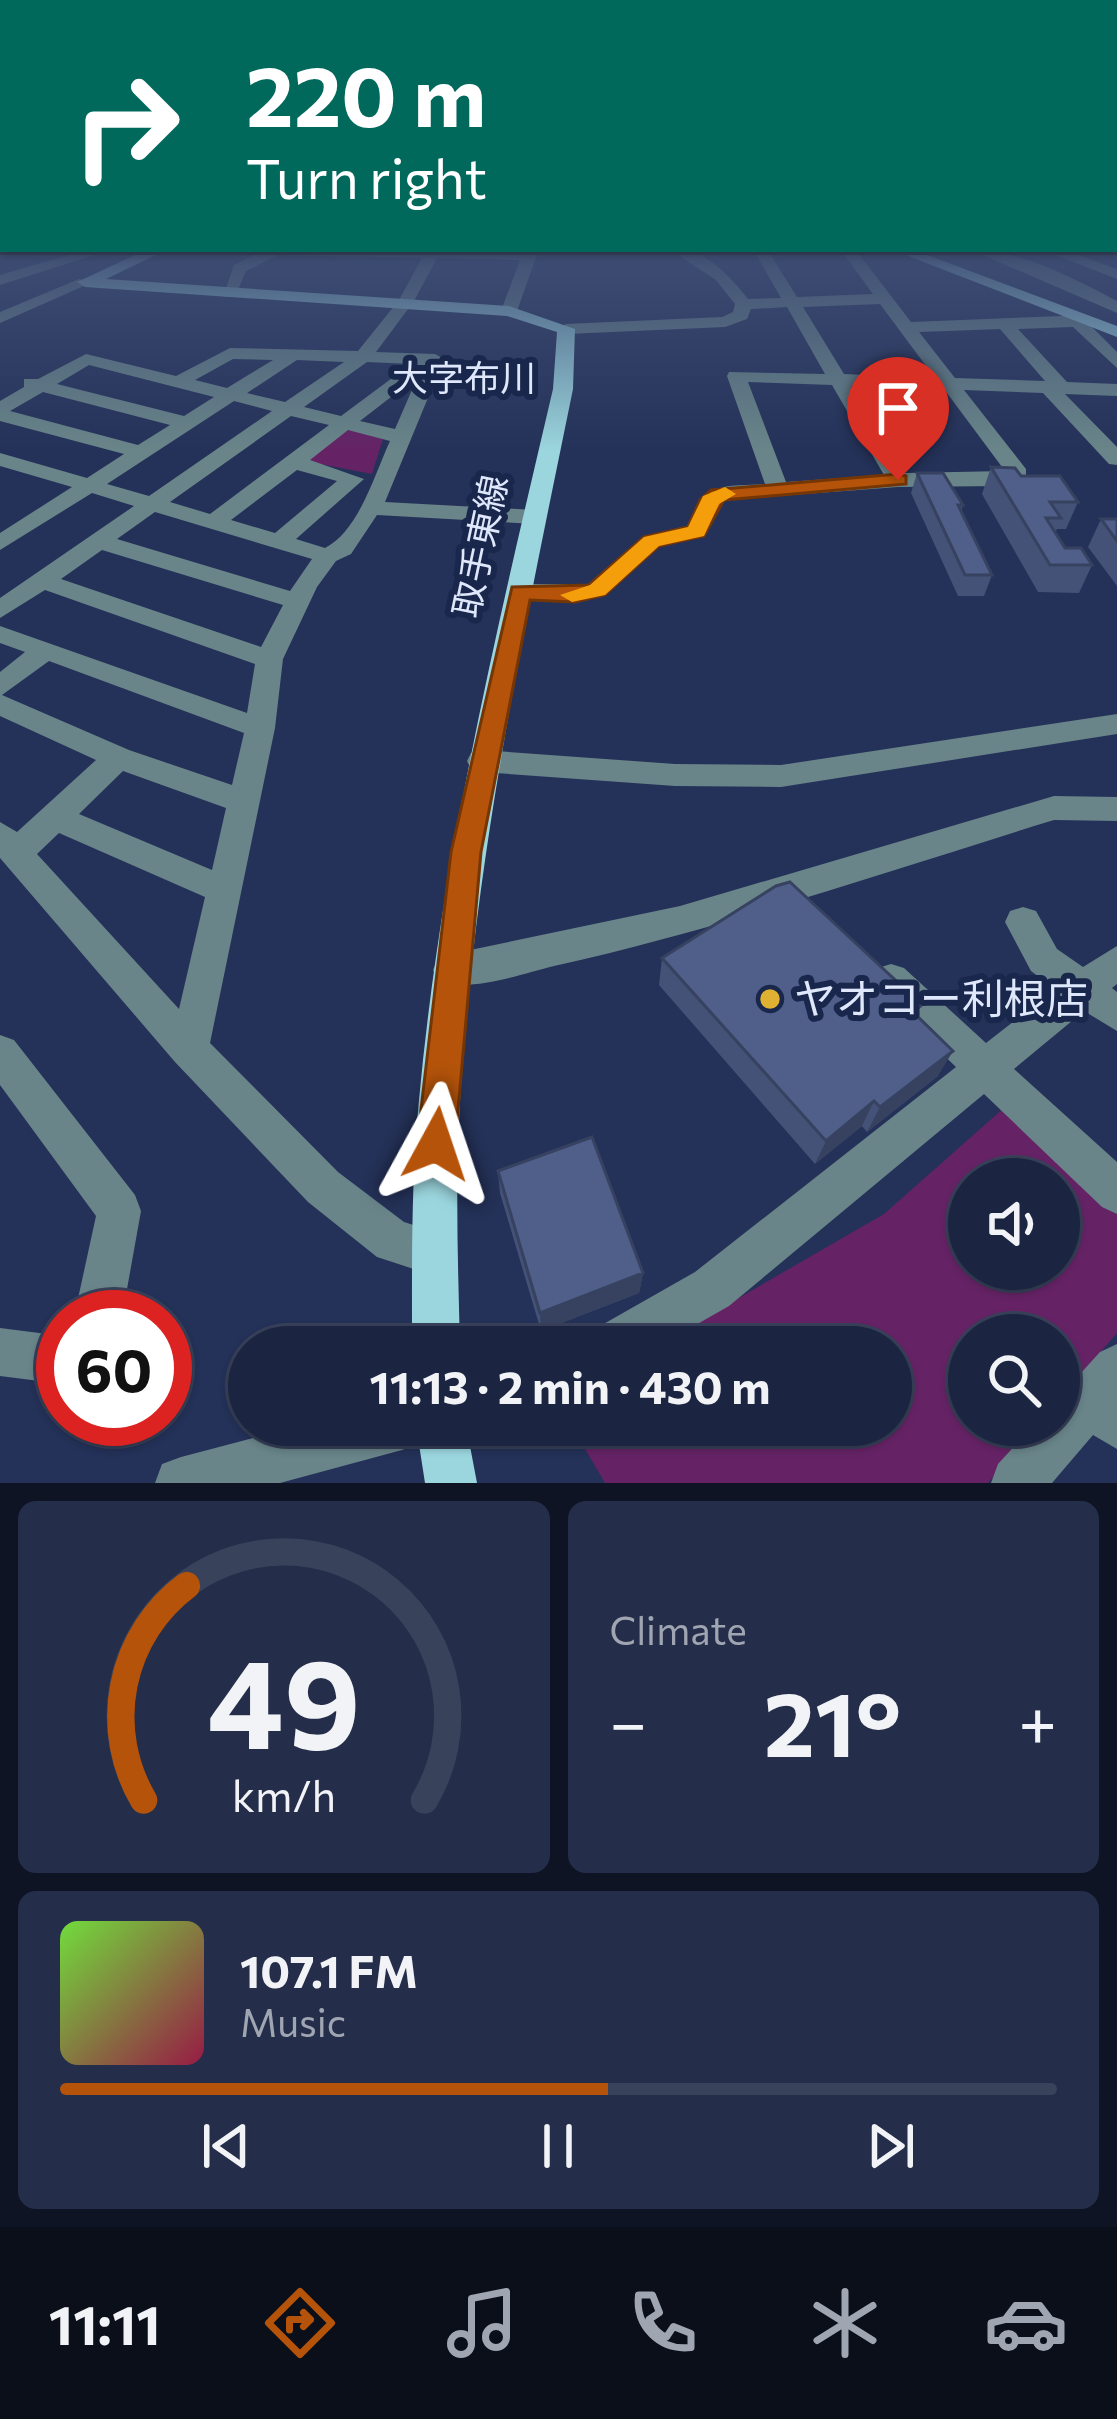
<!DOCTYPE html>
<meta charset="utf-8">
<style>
:root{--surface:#1b2542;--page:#242d49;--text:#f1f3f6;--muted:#a0a5b2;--line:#39425b;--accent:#b45309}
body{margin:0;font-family:Commissioner,"Noto Sans JP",sans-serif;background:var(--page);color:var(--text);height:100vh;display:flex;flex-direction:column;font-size:45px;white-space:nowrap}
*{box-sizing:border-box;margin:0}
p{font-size:39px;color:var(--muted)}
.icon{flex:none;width:66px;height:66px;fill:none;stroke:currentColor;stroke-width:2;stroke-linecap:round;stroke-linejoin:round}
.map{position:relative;height:1483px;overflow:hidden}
.drawer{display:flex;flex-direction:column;gap:18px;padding:18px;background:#0f1424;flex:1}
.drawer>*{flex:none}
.banner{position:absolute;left:0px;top:0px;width:1119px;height:252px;box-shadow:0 3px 9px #0004,0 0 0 3px var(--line);background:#00695c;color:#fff;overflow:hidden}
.tools{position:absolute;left:948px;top:1158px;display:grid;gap:24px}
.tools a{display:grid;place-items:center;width:132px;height:132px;border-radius:50%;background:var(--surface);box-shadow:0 3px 9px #0004,0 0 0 3px var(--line);font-size:60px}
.speed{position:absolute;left:36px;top:1290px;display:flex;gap:24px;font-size:60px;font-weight:700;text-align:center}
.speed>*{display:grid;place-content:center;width:156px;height:156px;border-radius:50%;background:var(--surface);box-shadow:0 3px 9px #0004,0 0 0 3px var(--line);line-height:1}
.speed .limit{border:18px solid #d22;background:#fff;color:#111}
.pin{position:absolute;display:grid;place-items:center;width:102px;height:102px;color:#fff;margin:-123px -51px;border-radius:50% 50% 50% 0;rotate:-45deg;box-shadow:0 0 12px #0007}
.pin .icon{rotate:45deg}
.me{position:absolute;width:132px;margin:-66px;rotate:5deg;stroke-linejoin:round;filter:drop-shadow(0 0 9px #0008)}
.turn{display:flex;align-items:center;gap:42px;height:252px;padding:0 48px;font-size:54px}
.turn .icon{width:156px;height:156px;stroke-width:2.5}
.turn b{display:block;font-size:84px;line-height:102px}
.big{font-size:90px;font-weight:700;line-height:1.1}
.drawer .widget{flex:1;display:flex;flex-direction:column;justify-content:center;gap:18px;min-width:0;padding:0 42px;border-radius:18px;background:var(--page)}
.drawer .dial{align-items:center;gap:0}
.dial svg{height:312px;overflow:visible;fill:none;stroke:var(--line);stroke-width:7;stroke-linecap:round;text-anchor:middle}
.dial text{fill:var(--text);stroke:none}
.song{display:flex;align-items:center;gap:36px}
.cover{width:144px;height:144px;border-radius:18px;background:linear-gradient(135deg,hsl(100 70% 55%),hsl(340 70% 35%))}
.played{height:12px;border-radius:6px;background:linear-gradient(90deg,var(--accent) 55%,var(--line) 55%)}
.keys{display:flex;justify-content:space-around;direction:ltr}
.heat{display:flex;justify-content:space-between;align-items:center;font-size:66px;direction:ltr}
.drawer .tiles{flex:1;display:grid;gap:18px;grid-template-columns:1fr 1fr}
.widget:last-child{grid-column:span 2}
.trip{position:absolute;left:228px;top:1326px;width:684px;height:120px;border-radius:60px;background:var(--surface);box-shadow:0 3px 9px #0004,0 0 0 3px var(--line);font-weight:700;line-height:120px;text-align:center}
.menu{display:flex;height:192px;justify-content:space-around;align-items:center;background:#0b0f1a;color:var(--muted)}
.menu .icon{width:84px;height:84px}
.menu .current{color:var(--accent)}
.menu b{font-size:54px;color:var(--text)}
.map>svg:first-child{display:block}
.green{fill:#652365;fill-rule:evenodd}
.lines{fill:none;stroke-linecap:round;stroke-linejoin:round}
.minor{fill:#698589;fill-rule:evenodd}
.major{fill:#9bd6de;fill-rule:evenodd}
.wall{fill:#445277}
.shaded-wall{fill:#374261}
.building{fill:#4f5f8a;stroke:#374261;stroke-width:3}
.route{fill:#b45309;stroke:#753606;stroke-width:3}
.slow{fill:#f59e0b}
.poi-dot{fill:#deb133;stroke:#1a274c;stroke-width:4.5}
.labels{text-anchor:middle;stroke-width:12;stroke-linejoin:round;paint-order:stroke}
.far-quarter-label{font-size:36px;fill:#dfe7fb;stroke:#1a274c}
.street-label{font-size:36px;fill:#dfe7fb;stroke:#1a274c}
.near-poi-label{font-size:42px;fill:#dfe7fb;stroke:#1a274c;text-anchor:start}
</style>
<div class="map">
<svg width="1117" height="1483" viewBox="0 0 1117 1483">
<rect width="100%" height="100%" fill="#243158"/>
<path class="green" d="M 347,429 L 383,439 L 372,474 L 305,461 Z
M 1005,1107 L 1117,1211 L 1117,1333 L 1059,1400 L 1059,1335 L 969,1335 L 969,1425 L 1038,1425 L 988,1483 L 605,1483 L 571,1425 L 891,1425 L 891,1347 L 654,1347 L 884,1214 ZM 969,1179 L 1059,1179 L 1059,1269 L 969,1269 Z"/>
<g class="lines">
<path class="minor" d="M 1116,245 L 1117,253 L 1111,252 L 1109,249 L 1116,249 Z
M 90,249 L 113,249 L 0,285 L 0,275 Z
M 265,249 L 539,249 L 517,311 L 509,316 L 501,311 L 520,260 L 437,258 L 414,301 L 376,352 L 435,354 L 444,359 L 385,502 L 535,510 L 547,517 L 535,524 L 377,515 L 351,554 L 336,561 L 317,587 L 283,659 L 275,728 L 210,1043 L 338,1172 L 404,1222 L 448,1236 L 455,1252 L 448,1268 L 432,1275 L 377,1257 L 308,1202 L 175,1062 L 0,858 L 0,822 L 17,832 L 96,760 L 0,716 L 0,672 L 25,652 L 0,643 L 0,626 L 247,713 L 255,664 L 45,590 L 0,618 L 0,598 L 134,506 L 92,493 L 0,550 L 0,533 L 72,487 L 0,466 L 0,453 L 87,478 L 124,454 L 0,421 L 0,401 L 24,387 L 24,379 L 38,379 L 86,354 L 176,376 L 230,348 L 358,351 L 399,300 L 422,258 L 278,255 L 246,271 L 235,297 L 223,297 L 234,265 ZM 233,359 L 273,360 L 227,388 L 195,380 ZM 297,360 L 344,362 L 285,402 L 247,393 ZM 367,362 L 411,364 L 341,416 L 304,407 ZM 89,365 L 214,397 L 184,416 L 57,384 ZM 418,376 L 395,429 L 360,421 ZM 43,392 L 170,425 L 138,445 L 10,411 ZM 234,401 L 272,411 L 149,496 L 107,484 ZM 291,416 L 329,425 L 210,514 L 170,502 ZM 348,430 L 390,441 C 375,473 359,531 325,548 L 296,539 L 364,479 L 310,460 ZM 297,470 L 337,481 L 275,533 L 231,520 ZM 155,512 L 312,559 L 290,591 L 117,539 ZM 102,550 L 283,605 L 261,647 L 61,579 ZM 49,661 L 244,733 L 232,785 L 129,750 L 2,695 ZM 123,771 L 226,808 L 212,870 L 79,814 ZM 59,833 L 205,897 L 179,1009 L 37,854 Z
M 680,249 C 704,249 731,277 748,299 L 781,298 L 753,249 L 767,249 L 797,297 L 873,294 L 840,249 L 855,249 L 911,322 L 1089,315 L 1088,323 L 1117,352 L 1117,368 L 1073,327 L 1018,329 L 1067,382 L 1117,384 L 1117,396 L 1065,394 L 1117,447 L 1117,465 L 1109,464 L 1043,393 L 964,390 L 1026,469 L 1026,479 L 1003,486 L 898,487 L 725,500 L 705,536 L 660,546 L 606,595 L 575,603 L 511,597 L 507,592 L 511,587 L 520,584 L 588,584 L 644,536 L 687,526 C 707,481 720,487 765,484 L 727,376 L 729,372 L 825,374 L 787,307 L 751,309 L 747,319 L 725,327 L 566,334 L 557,329 L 566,324 L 722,317 L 733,312 L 735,304 L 716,280 L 681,257 ZM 880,304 L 935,378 L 844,374 L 803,307 ZM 1000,329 L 1045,381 L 955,378 L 919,332 ZM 748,382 L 832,385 L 884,475 L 786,482 ZM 851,386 L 944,389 L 1005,471 L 905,473 Z
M 969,249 C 1017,249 1074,278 1117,301 L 1117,313 Z
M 1041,249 L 1062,249 L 1117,269 L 1117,279 Z
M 79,279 L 93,282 L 0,323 L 0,312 Z
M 1117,714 L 1117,734 L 781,787 L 675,786 L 482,772 L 471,769 L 467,761 L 471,753 L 482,750 L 675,764 L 781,765 Z
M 1054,796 L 1117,797 L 1117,821 L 1054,820 C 888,871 724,928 554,966 C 521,974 470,993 438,981 L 433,970 L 438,959 L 451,954 L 680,906 Z
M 1023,907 L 1036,911 L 1057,949 L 1083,967 L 1117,946 L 1117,984 L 1112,988 L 1117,992 L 1117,1031 L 1084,1011 L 1014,1069 L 1117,1162 L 1117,1214 L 1102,1207 L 984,1094 L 729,1306 L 657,1347 L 586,1347 L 593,1330 L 695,1272 L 956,1067 L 878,992 L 872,980 L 878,968 L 891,964 L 904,968 L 986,1043 L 1055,989 L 1031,971 L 1005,922 L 1010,911 Z
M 0,1035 L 14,1040 L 135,1195 L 141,1211 L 122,1317 L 74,1317 L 96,1216 L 0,1085 Z
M 0,1328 L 63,1336 L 63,1384 L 0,1376 Z
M 1117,1344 L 1117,1449 L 1093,1435 L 1052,1483 L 991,1483 L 998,1464 L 1034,1425 L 1059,1425 L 1059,1397 L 1100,1352 Z
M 303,1425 L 427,1425 L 420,1443 L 402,1450 L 280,1483 L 155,1483 L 162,1464 L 181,1457 Z"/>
<path class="major" d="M 148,249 L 168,249 L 106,279 L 509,306 L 575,329 L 573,389 C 525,624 474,860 460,1101 C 455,1183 458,1265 460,1347 L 412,1347 C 412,1264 411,1182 419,1100 C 441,859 498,624 553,389 L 557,332 L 507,316 L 85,287 L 77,282 Z
M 890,249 L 911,249 L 1117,326 L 1117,337 Z
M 416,1425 L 466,1425 L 477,1483 L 425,1483 Z"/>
</g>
<path class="wall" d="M 991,467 L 1021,476 L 1078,502 L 1066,529 L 1057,529 L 1055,533 L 1065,548 L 1092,565 L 1079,593 L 1038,592 L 982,494 Z
M 917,473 L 963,505 L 961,512 L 992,575 L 984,596 L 958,596 L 911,493 Z
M 1101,519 L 1117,519 L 1117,586 L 1088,547 Z
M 662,958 L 917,1016 L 938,1076 L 867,1132 L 862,1126 L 815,1164 L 659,985 Z
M 498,1171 L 643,1273 L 639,1293 L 541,1331 L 500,1193 Z"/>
<path class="shaded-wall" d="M 953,1051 L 938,1076 L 867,1132 L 880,1107 Z
M 874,1101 L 862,1126 L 815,1164 L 826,1141 Z
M 643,1273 L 639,1293 L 541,1331 L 540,1313 Z"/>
<path class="building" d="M 991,467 L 1015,468 L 1021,476 L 1060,476 L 1078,502 L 1050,502 L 1061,518 L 1046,518 L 1065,548 L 1081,548 L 1092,565 L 1050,565 Z
M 917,473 L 943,473 L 963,505 L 958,505 L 992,575 L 965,575 Z
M 1101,519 L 1117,519 L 1117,541 Z
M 790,882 L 922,1005 L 913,1012 L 953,1051 L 880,1107 L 874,1101 L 826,1141 L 662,958 L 776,886 Z
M 592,1137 L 643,1273 L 540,1313 L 498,1171 Z"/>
<linearGradient id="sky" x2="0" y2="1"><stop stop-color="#141b30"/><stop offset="0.54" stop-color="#3f4e75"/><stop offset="1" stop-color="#3f4e75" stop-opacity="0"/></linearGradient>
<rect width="1117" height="451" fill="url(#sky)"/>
<path class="route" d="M 898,474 L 906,476 L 906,484 L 724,500 L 704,536 L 659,546 L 605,595 L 575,602 L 530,600 L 481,852 L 455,1144 L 450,1158 L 436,1163 L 423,1158 L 417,1144 L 451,852 L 512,587 L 589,585 L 644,537 L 688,527 L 700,500 L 711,490 Z"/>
<path class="slow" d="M 725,487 L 736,494 L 719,504 L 704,536 L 659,546 L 605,595 L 572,602 L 560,595 L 590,585 L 644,537 L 688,527 L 703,496 Z"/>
<circle class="poi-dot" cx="770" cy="999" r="12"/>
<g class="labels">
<g class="far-quarter-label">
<text x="464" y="391">大字布川</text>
</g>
<g class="street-label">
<text transform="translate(480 546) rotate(-78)" y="13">取手東線</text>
</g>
<g class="near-poi-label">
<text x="794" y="1014">ヤオコー利根店</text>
</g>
</g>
</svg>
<div class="tools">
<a><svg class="icon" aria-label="sound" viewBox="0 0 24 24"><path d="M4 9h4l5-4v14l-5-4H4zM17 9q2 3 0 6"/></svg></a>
<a><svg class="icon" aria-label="search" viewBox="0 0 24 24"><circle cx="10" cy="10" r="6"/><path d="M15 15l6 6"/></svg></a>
</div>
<div class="speed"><div class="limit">60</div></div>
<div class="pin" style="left:898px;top:480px;background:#d93025"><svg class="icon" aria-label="arrive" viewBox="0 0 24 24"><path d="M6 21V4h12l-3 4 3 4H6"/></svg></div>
<svg class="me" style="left:436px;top:1144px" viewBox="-20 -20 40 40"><path d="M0-17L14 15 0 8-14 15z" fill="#b45309" stroke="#fff" stroke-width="4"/></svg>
<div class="trip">11:13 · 2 min · 430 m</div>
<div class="banner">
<div class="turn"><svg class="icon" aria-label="right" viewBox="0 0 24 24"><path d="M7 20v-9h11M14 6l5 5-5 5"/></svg><div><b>220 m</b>Turn right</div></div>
</div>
</div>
<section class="drawer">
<div class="tiles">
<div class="widget dial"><svg viewBox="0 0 100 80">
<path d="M14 69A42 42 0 1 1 86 69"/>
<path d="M14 69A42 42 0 0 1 25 14" stroke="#b45309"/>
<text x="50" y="56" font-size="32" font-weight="700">49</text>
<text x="50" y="72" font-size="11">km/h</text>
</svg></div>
<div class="widget"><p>Climate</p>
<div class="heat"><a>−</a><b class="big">21°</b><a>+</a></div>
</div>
<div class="widget">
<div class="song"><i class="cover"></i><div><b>107.1 FM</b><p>Music</p></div></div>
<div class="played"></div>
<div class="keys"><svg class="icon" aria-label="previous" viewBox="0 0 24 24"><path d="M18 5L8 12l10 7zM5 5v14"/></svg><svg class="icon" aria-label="pause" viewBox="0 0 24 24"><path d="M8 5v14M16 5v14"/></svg><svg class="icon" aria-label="next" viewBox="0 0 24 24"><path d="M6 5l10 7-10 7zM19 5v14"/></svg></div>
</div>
</div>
</section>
<nav class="menu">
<b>11:11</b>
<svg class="icon current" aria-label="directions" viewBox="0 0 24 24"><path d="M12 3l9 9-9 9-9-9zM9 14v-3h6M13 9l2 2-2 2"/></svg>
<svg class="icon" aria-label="music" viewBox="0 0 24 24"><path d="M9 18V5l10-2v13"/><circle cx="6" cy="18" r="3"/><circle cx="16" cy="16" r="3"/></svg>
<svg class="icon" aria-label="phone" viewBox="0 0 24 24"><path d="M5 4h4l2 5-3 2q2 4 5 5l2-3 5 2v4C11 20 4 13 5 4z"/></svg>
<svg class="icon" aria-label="climate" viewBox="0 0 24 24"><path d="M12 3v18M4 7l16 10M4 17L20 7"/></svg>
<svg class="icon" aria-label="car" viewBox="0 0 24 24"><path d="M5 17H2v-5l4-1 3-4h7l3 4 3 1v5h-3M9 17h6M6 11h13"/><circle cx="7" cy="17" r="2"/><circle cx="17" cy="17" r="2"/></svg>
</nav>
